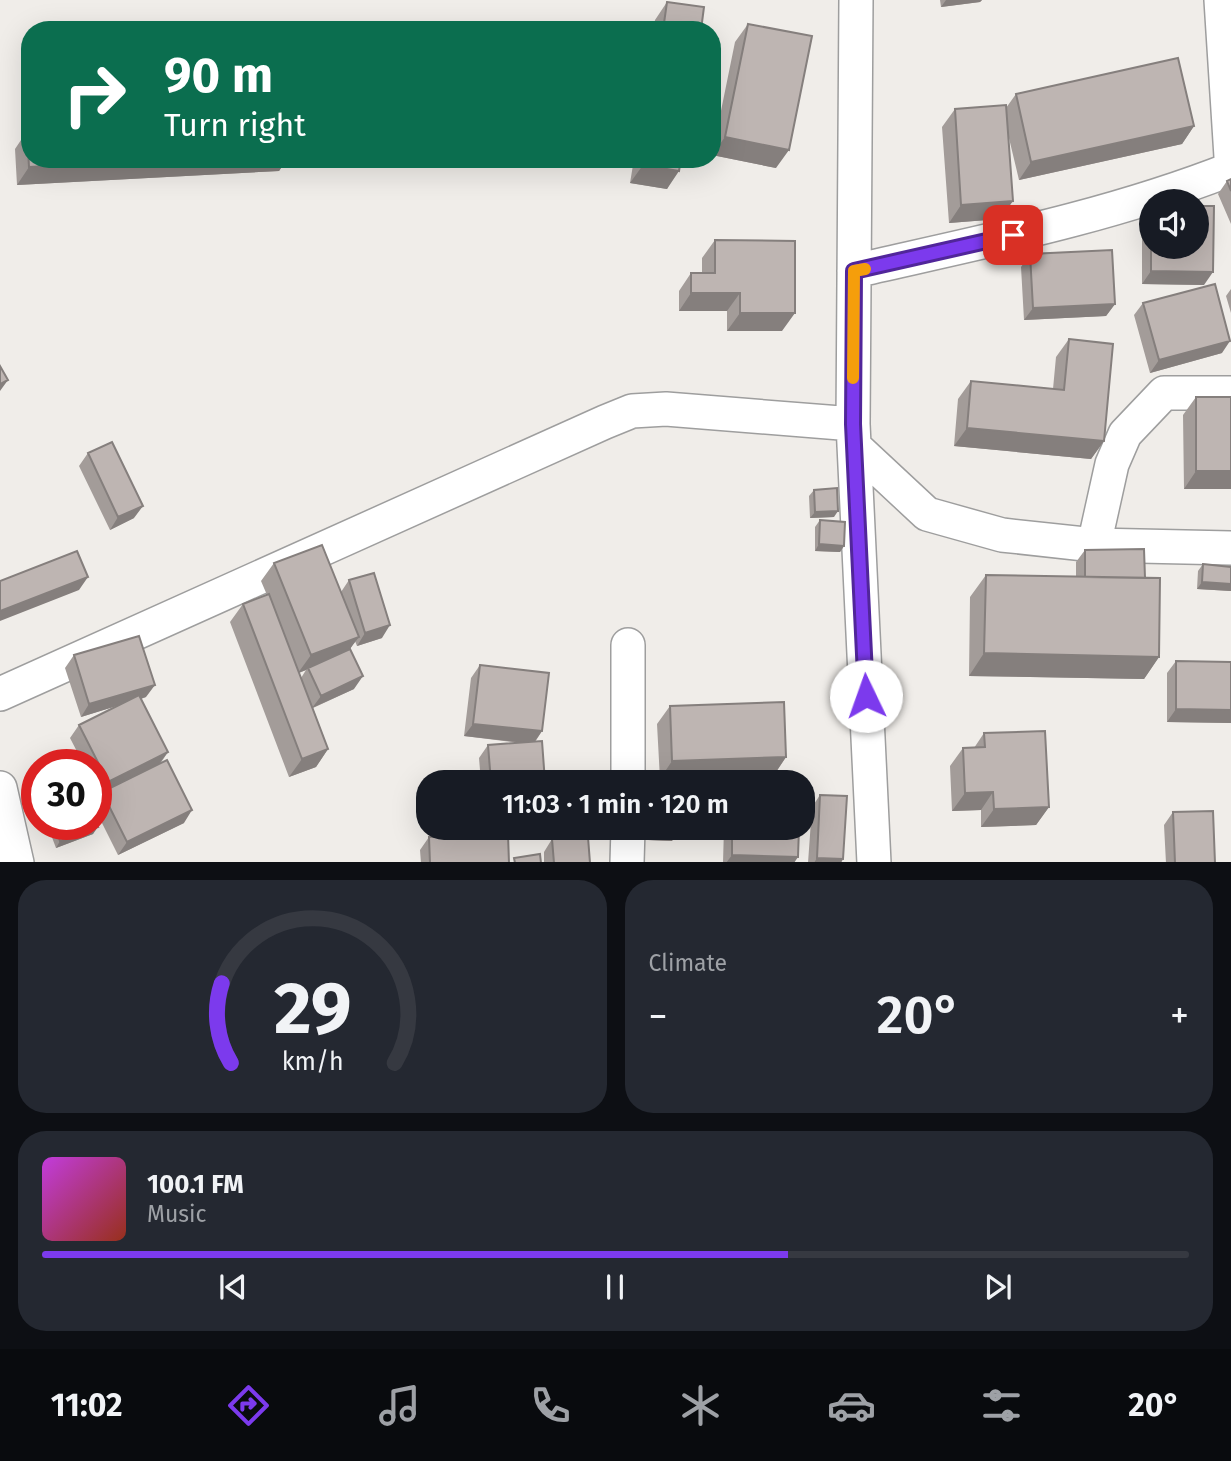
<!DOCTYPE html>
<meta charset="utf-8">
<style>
:root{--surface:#171b24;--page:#242831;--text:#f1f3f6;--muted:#9ea1a6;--line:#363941;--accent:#7c3aed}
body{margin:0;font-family:"Fira Sans",sans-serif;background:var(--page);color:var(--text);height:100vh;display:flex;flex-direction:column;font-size:26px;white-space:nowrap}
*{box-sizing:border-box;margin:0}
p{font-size:23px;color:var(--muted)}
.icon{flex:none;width:38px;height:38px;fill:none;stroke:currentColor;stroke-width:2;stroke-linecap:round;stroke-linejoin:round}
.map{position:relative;height:862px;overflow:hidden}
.panel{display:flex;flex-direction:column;gap:18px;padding:18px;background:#0d0f14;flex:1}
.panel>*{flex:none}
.guide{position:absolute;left:21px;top:21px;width:700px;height:147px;border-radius:28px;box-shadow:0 7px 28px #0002;background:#0b6e4f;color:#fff;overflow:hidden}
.controls{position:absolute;left:1139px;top:189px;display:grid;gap:14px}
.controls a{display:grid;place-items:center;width:70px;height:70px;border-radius:50%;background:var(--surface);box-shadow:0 7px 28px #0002;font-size:35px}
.speed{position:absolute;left:21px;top:749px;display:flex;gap:14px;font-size:35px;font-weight:700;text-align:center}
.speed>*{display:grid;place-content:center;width:91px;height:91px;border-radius:50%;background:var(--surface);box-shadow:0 7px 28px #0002;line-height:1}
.speed .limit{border:10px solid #d22;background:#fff;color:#111}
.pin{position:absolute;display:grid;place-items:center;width:60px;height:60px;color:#fff;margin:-30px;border-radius:14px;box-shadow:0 4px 10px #0006}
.me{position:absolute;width:77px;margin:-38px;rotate:357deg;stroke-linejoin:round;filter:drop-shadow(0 0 5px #0008)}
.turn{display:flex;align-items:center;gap:24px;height:147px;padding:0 28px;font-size:32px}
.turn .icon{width:91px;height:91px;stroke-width:2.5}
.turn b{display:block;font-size:49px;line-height:60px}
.big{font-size:52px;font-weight:600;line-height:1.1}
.panel .widget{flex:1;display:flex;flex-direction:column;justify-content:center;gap:10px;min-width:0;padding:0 24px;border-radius:28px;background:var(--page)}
.panel .dial{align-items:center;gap:0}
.dial svg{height:182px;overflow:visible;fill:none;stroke:var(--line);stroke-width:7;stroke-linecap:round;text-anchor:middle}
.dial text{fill:var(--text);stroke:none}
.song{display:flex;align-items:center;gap:21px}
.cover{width:84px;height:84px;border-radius:10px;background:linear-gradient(135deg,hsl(290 70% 55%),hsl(10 70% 35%))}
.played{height:7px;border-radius:4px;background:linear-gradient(90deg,var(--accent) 65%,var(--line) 65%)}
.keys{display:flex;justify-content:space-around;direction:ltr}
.heat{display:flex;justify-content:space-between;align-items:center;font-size:38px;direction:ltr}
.panel .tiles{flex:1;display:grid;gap:18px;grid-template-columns:1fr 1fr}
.widget:last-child{grid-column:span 2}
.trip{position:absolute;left:416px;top:770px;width:399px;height:70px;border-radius:28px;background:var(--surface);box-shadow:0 7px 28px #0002;font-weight:600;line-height:70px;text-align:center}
.tabs{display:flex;height:112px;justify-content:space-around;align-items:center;background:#090b0e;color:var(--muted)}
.tabs .icon{width:49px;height:49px}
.tabs .active{color:var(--accent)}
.tabs b{font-size:32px;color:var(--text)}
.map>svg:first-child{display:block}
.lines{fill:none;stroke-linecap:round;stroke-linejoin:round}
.minor-casing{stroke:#9e9e9e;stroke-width:36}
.minor{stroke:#fff;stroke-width:33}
.wall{fill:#a39c99;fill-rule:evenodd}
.shaded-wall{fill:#857f7d}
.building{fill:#beb5b2;stroke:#857f7d;stroke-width:2}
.route-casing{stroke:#51269a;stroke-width:18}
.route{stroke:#7c3aed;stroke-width:12}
.slow{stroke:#f59e0b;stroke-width:12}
</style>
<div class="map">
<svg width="1231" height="863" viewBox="0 0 1231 863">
<rect width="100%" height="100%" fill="#f0ede9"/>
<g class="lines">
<g class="minor-casing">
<path id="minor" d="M 856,0 L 853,424 L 874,863
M 1221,0 L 1231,157
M 854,271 C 981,242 1109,217 1231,169
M 854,446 L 927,514 L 1002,535 L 1094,545 L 1231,548
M 1094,545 L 1112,464 L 1125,434 L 1164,393 L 1231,393
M 0,694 L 605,422 L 632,411 L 666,409 L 853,424
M 628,782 L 628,645
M 0,788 L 17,863
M 627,863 L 628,828"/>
</g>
<use href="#minor" class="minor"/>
</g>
<path class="wall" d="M 940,0 L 982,0 L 980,2 L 941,7 Z
M 667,2 L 701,30 L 653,30 L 655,20 Z
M 748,24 L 776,168 L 712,155 L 735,42 Z
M 1016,94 L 1194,126 L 1182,144 L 1019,180 L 1008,134 L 1000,219 L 949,223 L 942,127 L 955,109 L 1006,108 Z
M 27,131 L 30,159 L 287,159 L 279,171 L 17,185 L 15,149 Z
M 634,159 L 681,159 L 667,189 L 630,183 Z
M 1231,179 L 1231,224 L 1218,194 L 1227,181 Z
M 1151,205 L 1204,285 L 1142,284 L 1142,218 Z
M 715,240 L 782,331 L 727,331 L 727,311 L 679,311 L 679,291 L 691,273 L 702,273 L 702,258 Z
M 1030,254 L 1115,304 L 1106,316 L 1024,320 L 1021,267 Z
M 1231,289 L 1231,313 L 1226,296 Z
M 1143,303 L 1222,353 L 1150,373 L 1134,315 Z
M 1069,339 L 1104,441 L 1091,459 L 954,446 L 958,399 L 971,381 L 1053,389 L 1056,357 Z
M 1196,397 L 1231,397 L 1231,489 L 1184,489 L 1183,415 Z
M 88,453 L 134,518 L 110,530 L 79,466 Z
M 814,490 L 834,517 L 810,518 L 809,496 Z
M 820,520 L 844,546 L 840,552 L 815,551 L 815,527 Z
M 1085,550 L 1145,578 L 1159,657 L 1144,679 L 969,676 L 970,597 L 986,575 L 1076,577 L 1076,562 Z
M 274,563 L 341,592 L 349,580 L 382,638 L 357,646 L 355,641 L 350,649 L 354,689 L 313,708 L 328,749 L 316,767 L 289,777 L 230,622 L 243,604 L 267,595 L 261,581 ZM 306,670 L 301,678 L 299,673 Z
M 1203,564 L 1231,567 L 1231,591 L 1197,589 L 1198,571 Z
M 74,655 L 146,697 L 141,699 L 168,752 L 160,764 L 184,823 L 118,855 L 96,811 L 96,801 L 102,793 L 99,794 L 96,789 L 96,765 L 84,765 L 70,738 L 79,725 L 119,705 L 81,717 L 65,668 Z
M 1176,661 L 1231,662 L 1231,723 L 1167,722 L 1167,673 Z
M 480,665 L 542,731 L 535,742 L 545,782 L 481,782 L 479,758 L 488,745 L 521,743 L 464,736 L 471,678 Z
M 670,706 L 786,757 L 774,775 L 660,779 L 657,724 Z
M 984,733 L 1049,807 L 1036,825 L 981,827 L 981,810 L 952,811 L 950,766 L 963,748 L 974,748 Z
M 820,795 L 841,863 L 808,863 L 812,807 Z
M 1173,812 L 1215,863 L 1166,863 L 1164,825 Z
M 47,824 L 96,824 L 93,834 L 56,848 Z
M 648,828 L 676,828 L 672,841 L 648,840 Z
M 724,828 L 799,828 L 794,863 L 723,863 Z
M 429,837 L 509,863 L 421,863 L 420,850 Z
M 552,839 L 590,863 L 544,863 L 544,852 Z"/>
<path class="shaded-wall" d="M 946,0 L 982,0 L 980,2 L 941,7 Z
M 1194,126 L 1182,144 L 1019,180 L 1031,162 Z
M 725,137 L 789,150 L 776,168 L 712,155 Z
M 166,159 L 287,159 L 279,171 L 17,185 L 29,167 Z
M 643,165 L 679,171 L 667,189 L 630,183 Z
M 1013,201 L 1000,219 L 949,223 L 961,205 Z
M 1151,271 L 1213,272 L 1204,285 L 1142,284 Z
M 691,293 L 740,293 L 727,311 L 679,311 Z
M 1115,304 L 1106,316 L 1024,320 L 1033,308 Z
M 740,313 L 795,313 L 782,331 L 727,331 Z
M 1230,341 L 1222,353 L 1150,373 L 1159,360 Z
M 8,380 L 0,391 L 0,384 Z
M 967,428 L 1104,441 L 1091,459 L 954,446 Z
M 1196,471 L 1231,471 L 1231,489 L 1184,489 Z
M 143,506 L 134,518 L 110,530 L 118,517 Z
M 838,511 L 834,517 L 810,518 L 815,512 Z
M 819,544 L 844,546 L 840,552 L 815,551 Z
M 88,577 L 79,590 L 0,621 L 0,611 Z
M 1202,582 L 1231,584 L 1231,591 L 1197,589 Z
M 390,625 L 382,638 L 357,646 L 365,633 Z
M 359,637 L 346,654 L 308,668 L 306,670 L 298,673 L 311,655 Z
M 984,653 L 1159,657 L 1144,679 L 969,676 Z
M 363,676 L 354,689 L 312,708 L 321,696 Z
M 155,685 L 146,697 L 81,717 L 89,704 Z
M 1176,709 L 1231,710 L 1231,723 L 1167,722 Z
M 473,724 L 542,731 L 533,744 L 464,736 Z
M 328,749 L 316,767 L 289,777 L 302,759 Z
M 168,752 L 159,764 L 99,794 L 108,782 Z
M 786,757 L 774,775 L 660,779 L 672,761 Z
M 993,792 L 981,810 L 952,811 L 965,793 Z
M 1049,807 L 1036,825 L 981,827 L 994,809 Z
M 192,810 L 184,823 L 118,855 L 127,842 Z
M 98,827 L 93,834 L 56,848 L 60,841 Z
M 652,834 L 676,835 L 672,841 L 648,840 Z
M 732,855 L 798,857 L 794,863 L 726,863 Z
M 817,858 L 843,859 L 841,863 L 814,863 Z"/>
<path class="building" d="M 667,2 L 704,7 L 701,30 L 663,30 Z
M 748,24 L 812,36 L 789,150 L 725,137 Z
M 1178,58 L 1194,126 L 1031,162 L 1016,94 Z
M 1006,105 L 1013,201 L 961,205 L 955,109 Z
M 27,131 L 30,131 L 30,159 L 166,159 L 29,167 Z
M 644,159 L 681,159 L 679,171 L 643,165 Z
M 1231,179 L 1231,191 L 1227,181 Z
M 1151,205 L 1152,247 L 1197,247 L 1197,206 L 1214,206 L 1213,272 L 1151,271 Z
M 715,240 L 795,241 L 795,313 L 740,313 L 740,293 L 691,293 L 691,273 L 715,273 Z
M 1112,250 L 1115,304 L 1033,308 L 1030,254 Z
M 1215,284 L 1230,341 L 1159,360 L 1143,303 Z
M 1069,339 L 1113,344 L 1104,441 L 967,428 L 971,381 L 1064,390 Z
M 0,366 L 8,380 L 0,384 Z
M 1196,397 L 1231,397 L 1231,471 L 1196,471 Z
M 112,442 L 143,506 L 118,517 L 88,453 Z
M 837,488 L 838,511 L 815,512 L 814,490 Z
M 820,520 L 845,522 L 844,546 L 819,544 Z
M 322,545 L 359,637 L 311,655 L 274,563 Z
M 1144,549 L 1145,578 L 1085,577 L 1085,550 Z
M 77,551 L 88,577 L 0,611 L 0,581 Z
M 1203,564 L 1231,567 L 1231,584 L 1202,582 Z
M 374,573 L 390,625 L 365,633 L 349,580 Z
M 986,575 L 1160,578 L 1159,657 L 984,653 Z
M 269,594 L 328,749 L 302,759 L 243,604 Z
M 139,636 L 155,685 L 89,704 L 74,655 Z
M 350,649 L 363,676 L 321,696 L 308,668 Z
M 1176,661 L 1231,662 L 1231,710 L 1176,709 Z
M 480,665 L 549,673 L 542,731 L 473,724 Z
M 139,695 L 168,752 L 108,782 L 79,725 Z
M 784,702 L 786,757 L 672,761 L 670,706 Z
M 1045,731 L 1049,807 L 994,809 L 993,792 L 965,793 L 963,748 L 985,747 L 984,733 Z
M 542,741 L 545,782 L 491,782 L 488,745 Z
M 167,760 L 192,810 L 127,842 L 102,792 Z
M 820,795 L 847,796 L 843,859 L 817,858 Z
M 1213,811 L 1215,863 L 1175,863 L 1173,812 Z
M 54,824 L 96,824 L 98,827 L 60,841 Z
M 652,828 L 676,828 L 676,835 L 652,834 Z
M 732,828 L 799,828 L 798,857 L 732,855 Z
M 508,834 L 509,863 L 430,863 L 429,837 Z
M 588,837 L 590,863 L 554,863 L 552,839 Z
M 540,854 L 541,863 L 515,863 L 514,858 Z"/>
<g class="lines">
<g class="route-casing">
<path id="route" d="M 866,696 L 853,424 L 854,271 L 1013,235"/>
</g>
<use href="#route" class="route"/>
<path class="slow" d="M 853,378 L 854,271 L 865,269"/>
</g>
</svg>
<div class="controls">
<a><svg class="icon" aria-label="sound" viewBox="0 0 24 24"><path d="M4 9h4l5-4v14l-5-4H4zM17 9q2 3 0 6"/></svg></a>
</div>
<div class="speed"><div class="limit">30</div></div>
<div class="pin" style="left:1013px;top:235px;background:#d93025"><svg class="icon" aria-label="arrive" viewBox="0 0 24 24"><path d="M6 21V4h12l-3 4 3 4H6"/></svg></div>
<svg class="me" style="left:866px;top:696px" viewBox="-20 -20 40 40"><circle r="19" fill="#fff"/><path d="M0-13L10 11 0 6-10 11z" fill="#7c3aed"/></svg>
<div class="trip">11:03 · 1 min · 120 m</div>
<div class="guide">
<div class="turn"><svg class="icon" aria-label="right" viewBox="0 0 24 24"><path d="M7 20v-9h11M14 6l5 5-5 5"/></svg><div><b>90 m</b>Turn right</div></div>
</div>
</div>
<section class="panel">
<div class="tiles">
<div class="widget dial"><svg viewBox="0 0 100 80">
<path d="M14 69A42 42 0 1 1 86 69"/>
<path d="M14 69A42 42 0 0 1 10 34" stroke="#7c3aed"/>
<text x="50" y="56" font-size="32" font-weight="700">29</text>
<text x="50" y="72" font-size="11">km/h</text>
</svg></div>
<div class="widget"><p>Climate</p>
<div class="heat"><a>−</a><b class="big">20°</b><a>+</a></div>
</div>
<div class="widget">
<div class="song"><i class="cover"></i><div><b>100.1 FM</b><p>Music</p></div></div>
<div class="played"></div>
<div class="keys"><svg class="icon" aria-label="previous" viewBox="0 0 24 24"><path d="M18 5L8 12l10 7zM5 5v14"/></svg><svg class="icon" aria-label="pause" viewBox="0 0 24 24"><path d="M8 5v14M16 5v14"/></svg><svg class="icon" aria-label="next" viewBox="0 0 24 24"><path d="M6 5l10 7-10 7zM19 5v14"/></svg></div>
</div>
</div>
</section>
<nav class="tabs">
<b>11:02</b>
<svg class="icon active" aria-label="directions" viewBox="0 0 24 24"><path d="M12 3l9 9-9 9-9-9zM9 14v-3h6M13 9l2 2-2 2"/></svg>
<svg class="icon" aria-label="music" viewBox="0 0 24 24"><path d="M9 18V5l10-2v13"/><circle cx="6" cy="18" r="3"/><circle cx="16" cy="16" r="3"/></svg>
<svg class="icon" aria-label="phone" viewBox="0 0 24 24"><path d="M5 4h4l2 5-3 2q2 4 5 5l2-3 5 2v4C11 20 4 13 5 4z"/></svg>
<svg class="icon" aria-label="climate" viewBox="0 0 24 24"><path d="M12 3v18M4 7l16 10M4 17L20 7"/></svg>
<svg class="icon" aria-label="car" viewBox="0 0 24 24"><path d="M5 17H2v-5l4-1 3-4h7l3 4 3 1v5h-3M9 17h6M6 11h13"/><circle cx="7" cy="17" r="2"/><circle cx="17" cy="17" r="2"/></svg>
<svg class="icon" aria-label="filters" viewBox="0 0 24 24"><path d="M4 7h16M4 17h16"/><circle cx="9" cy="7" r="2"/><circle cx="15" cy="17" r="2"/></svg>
<b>20°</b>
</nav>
